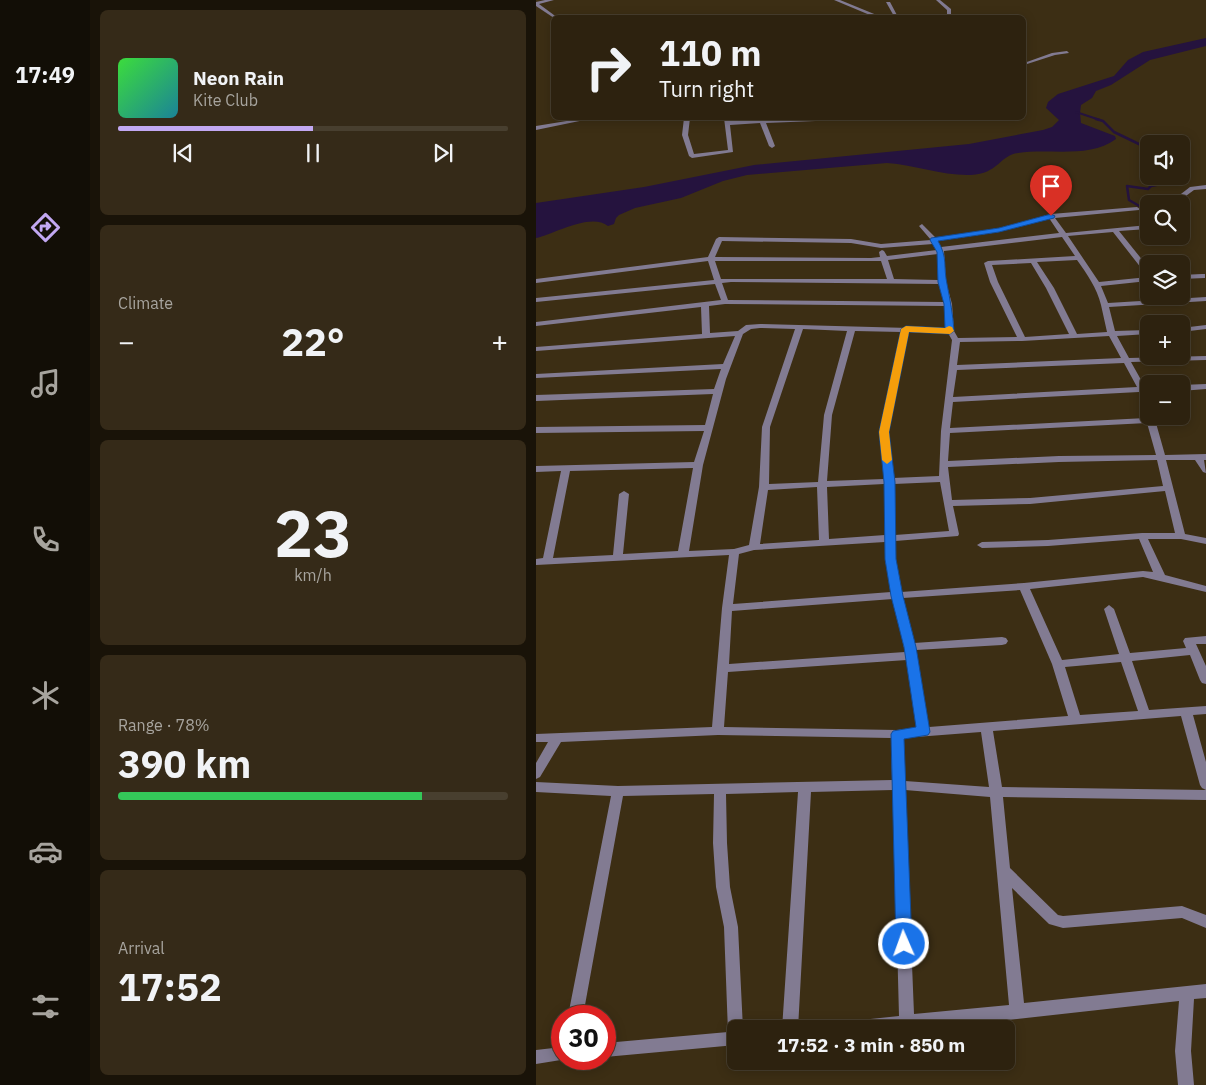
<!DOCTYPE html>
<meta charset="utf-8">
<style>
:root{--surface:#2d220f;--page:#352a18;--text:#f1f3f6;--muted:#a7a49e;--line:#483f2f;--accent:#c2a8f2}
body{margin:0;font-family:"IBM Plex Sans",sans-serif;background:var(--page);color:var(--text);height:100vh;display:flex;flex-direction:column;font-size:19px;white-space:nowrap}
*{box-sizing:border-box;margin:0}
p{font-size:16px;color:var(--muted)}
.icon{flex:none;width:28px;height:28px;fill:none;stroke:currentColor;stroke-width:2;stroke-linecap:round;stroke-linejoin:round}
.map{position:relative;flex:1;overflow:hidden}
.drawer{display:flex;flex-direction:column;gap:10px;padding:10px;background:#191308;width:446px}
.drawer>*{flex:none}
.top-card{position:absolute;left:15px;top:15px;width:475px;height:105px;border-radius:8px;box-shadow:0 2px 12px #0003,0 0 0 1px var(--line);background:#2d220f;color:var(--text);overflow:hidden}
.fabs{position:absolute;left:604px;top:135px;display:grid;gap:10px}
.fabs a{display:grid;place-items:center;width:50px;height:50px;border-radius:8px;background:var(--surface);box-shadow:0 2px 12px #0003,0 0 0 1px var(--line);font-size:25px}
.speed{position:absolute;left:15px;top:1005px;display:flex;gap:10px;font-size:25px;font-weight:700;text-align:center}
.speed>*{display:grid;place-content:center;width:65px;height:65px;border-radius:50%;background:var(--surface);box-shadow:0 2px 12px #0003,0 0 0 1px var(--line);line-height:1}
.speed .limit{border:8px solid #d22;background:#fff;color:#111}
.pin{position:absolute;display:grid;place-items:center;width:42px;height:42px;color:#fff;margin:-51px -21px;border-radius:50% 50% 50% 0;rotate:-45deg;box-shadow:0 0 5px #0007}
.pin .icon{rotate:45deg}
.me{position:absolute;width:55px;margin:-28px;rotate:358deg;stroke-linejoin:round;filter:drop-shadow(0 0 4px #0008)}
.turn{display:flex;align-items:center;gap:18px;height:105px;padding:0 25px;font-size:22px}
.turn .icon{width:65px;height:65px;stroke-width:2.5}
.turn b{display:block;font-size:35px;line-height:42px}
.big{font-size:38px;font-weight:700;line-height:1.1}
.drawer .widget{flex:1;display:flex;flex-direction:column;justify-content:center;gap:8px;min-width:0;padding:0 18px;border-radius:8px;background:var(--page)}
.drawer .dial{align-items:center;gap:0}
.dial b{font-size:65px;line-height:1}
.song{display:flex;align-items:center;gap:15px}
.cover{width:60px;height:60px;border-radius:8px;background:linear-gradient(135deg,hsl(120 70% 55%),hsl(190 70% 35%))}
.played{height:5px;border-radius:2px;background:linear-gradient(90deg,var(--accent) 50%,var(--line) 50%)}
.keys{display:flex;justify-content:space-around;direction:ltr}
.heat{display:flex;justify-content:space-between;align-items:center;font-size:28px;direction:ltr}
.charge{height:8px;border-radius:4px;background:linear-gradient(90deg,#34c759 78%,var(--line) 0)}
.trip{position:absolute;left:191px;top:1020px;width:288px;height:50px;border-radius:8px;background:var(--surface);box-shadow:0 2px 12px #0003,0 0 0 1px var(--line);font-weight:700;line-height:50px;text-align:center}
main{display:flex;flex:1;min-height:0}
.menu{display:flex;flex-direction:column;width:90px;justify-content:space-around;align-items:center;background:#120e06;color:var(--muted)}
.menu .icon{width:35px;height:35px}
.menu .selected{color:var(--accent)}
.menu b{font-size:22px;color:var(--text)}
.map>svg:first-child{display:block}
.water{fill:#25133e}
.lines{fill:none;stroke-linecap:round;stroke-linejoin:round}
.stream-far1{stroke:#25133e;stroke-width:2}
.stream{stroke:#25133e;stroke-width:2.5}
.street{fill:#827b92;fill-rule:evenodd}
.route{fill:#1a73e8;stroke:#114b97}
.slow{fill:#f59e0b}
</style>
<main>
<nav class="menu">
<b>17:49</b>
<svg class="icon selected" aria-label="directions" viewBox="0 0 24 24"><path d="M12 3l9 9-9 9-9-9zM9 14v-3h6M13 9l2 2-2 2"/></svg>
<svg class="icon" aria-label="music" viewBox="0 0 24 24"><path d="M9 18V5l10-2v13"/><circle cx="6" cy="18" r="3"/><circle cx="16" cy="16" r="3"/></svg>
<svg class="icon" aria-label="phone" viewBox="0 0 24 24"><path d="M5 4h4l2 5-3 2q2 4 5 5l2-3 5 2v4C11 20 4 13 5 4z"/></svg>
<svg class="icon" aria-label="climate" viewBox="0 0 24 24"><path d="M12 3v18M4 7l16 10M4 17L20 7"/></svg>
<svg class="icon" aria-label="car" viewBox="0 0 24 24"><path d="M5 17H2v-5l4-1 3-4h7l3 4 3 1v5h-3M9 17h6M6 11h13"/><circle cx="7" cy="17" r="2"/><circle cx="17" cy="17" r="2"/></svg>
<svg class="icon" aria-label="filters" viewBox="0 0 24 24"><path d="M4 7h16M4 17h16"/><circle cx="9" cy="7" r="2"/><circle cx="15" cy="17" r="2"/></svg>
</nav>
<section class="drawer">
<div class="widget">
<div class="song"><i class="cover"></i><div><b>Neon Rain</b><p>Kite Club</p></div></div>
<div class="played"></div>
<div class="keys"><svg class="icon" aria-label="previous" viewBox="0 0 24 24"><path d="M18 5L8 12l10 7zM5 5v14"/></svg><svg class="icon" aria-label="pause" viewBox="0 0 24 24"><path d="M8 5v14M16 5v14"/></svg><svg class="icon" aria-label="next" viewBox="0 0 24 24"><path d="M6 5l10 7-10 7zM19 5v14"/></svg></div>
</div>
<div class="widget"><p>Climate</p>
<div class="heat"><a>−</a><b class="big">22°</b><a>+</a></div>
</div>
<div class="widget dial"><b>23</b><p>km/h</p></div>
<div class="widget"><p>Range · 78%</p><b class="big">390 km</b><div class="charge"></div></div>
<div class="widget"><p>Arrival</p><b class="big">17:52</b></div>
</section>
<div class="map">
<svg width="670" height="1085" viewBox="0 0 670 1085">
<rect width="100%" height="100%" fill="#3c2e14"/>
<path class="water" d="M 670,38 L 670,46 L 614,60 L 575,85 L 560,91 L 556,98 L 545,105 L 544,113 L 545,123 L 579,136 L 580,139 C 553,159 513,148 482,153 C 464,155 462,174 435,175 C 407,176 380,165 351,163 L 211,175 L 187,181 L 145,198 L 99,208 L 83,215 L 80,218 L 78,224 L 72,226 C 55,212 18,234 0,238 L 0,203 L 108,187 L 218,165 L 433,144 L 507,130 L 516,127 L 523,120 L 510,108 L 512,102 L 522,94 L 578,76 L 592,60 L 607,52 Z"/>
<g class="lines">
<path class="stream-far1" d="M 540,112 L 564,120"/>
<path class="stream" d="M 560,119 L 567,121 L 578,132 L 605,145 L 612,155
M 612,218 L 605,207 L 593,200 L 591,186 L 612,189 L 615,186 L 644,180 L 636,176"/>
<path class="street" d="M 9,0 L 18,0 L 3,4 L 22,18 L 18,18 L 0,6 L 0,2 Z
M 298,0 L 304,0 L 348,18 L 341,18 Z
M 400,0 L 404,0 L 415,9 L 415,17 L 407,18 L 411,15 L 411,10 Z
M 350,2 L 354,2 L 362,17 L 401,14 L 403,15 L 386,18 L 359,18 Z
M 531,51 L 533,53 L 519,55 L 488,65 L 488,63 L 516,53 Z
M 49,118 L 58,118 L 0,130 L 0,126 Z
M 148,118 L 154,118 L 152,135 L 158,154 L 192,150 L 188,118 L 192,118 L 193,121 L 223,120 L 223,118 L 227,118 L 228,120 L 307,118 L 304,120 L 230,123 L 239,146 L 236,148 L 233,146 L 224,123 L 194,125 L 197,152 L 156,158 L 153,156 L 146,135 Z
M 670,185 L 670,189 L 658,190 L 639,204 L 632,204 L 654,187 Z
M 601,207 L 604,209 L 603,210 L 519,218 L 530,233 L 612,225 L 612,229 L 583,231 L 612,267 L 612,273 L 609,273 L 577,232 L 532,236 L 563,282 L 612,277 L 612,281 L 565,286 L 572,303 L 670,297 L 670,301 L 573,307 L 579,331 L 612,330 L 612,334 L 581,336 L 593,358 L 670,356 L 670,360 L 595,362 L 609,387 L 612,387 L 612,391 L 611,392 L 612,412 L 608,410 L 603,392 L 417,402 L 414,428 L 610,418 L 612,414 L 612,416 L 618,416 L 629,455 L 670,454 L 670,460 L 668,460 L 670,473 L 667,472 L 659,460 L 630,460 L 649,534 L 670,538 L 670,544 L 645,539 L 612,539 L 629,575 L 670,586 L 670,592 L 607,577 L 494,589 L 526,660 L 583,654 L 568,609 L 573,605 L 578,609 L 594,653 L 650,648 L 647,641 L 649,638 L 670,636 L 670,644 L 660,644 L 670,666 L 670,684 L 666,683 L 664,680 L 654,655 L 596,661 L 613,710 L 670,706 L 670,714 L 657,715 L 670,762 L 670,790 L 666,788 L 664,785 L 645,716 L 457,731 L 466,787 L 670,790 L 670,800 L 467,797 L 474,868 L 522,915 L 527,916 L 646,906 L 670,915 L 670,928 L 646,918 L 527,928 L 513,924 L 476,888 L 488,1003 L 670,984 L 670,998 L 658,999 L 655,1051 L 658,1085 L 642,1085 L 639,1051 L 643,1001 L 481,1019 L 376,1029 L 299,1029 L 301,1024 L 306,1022 L 363,1016 L 357,790 L 275,792 L 262,1029 L 246,1029 L 262,792 L 190,794 L 191,843 L 194,887 L 202,927 L 207,1029 L 200,1029 L 200,1045 L 69,1057 L 69,1043 L 192,1032 L 188,927 L 180,887 L 177,843 L 178,794 L 87,796 L 47,1016 L 32,1016 L 75,796 L 0,792 L 0,782 L 82,786 L 356,780 L 355,738 L 182,735 L 25,742 L 4,777 L 0,779 L 0,763 L 12,742 L 0,742 L 0,734 L 176,727 L 186,608 L 193,555 L 0,565 L 0,559 L 7,558 L 25,471 L 0,472 L 0,466 L 158,462 L 168,431 L 0,433 L 0,427 L 169,425 L 177,394 L 0,401 L 0,395 L 178,389 L 185,369 L 0,378 L 0,374 L 187,364 L 199,336 L 0,351 L 0,347 L 166,334 L 165,307 L 0,326 L 0,322 L 185,300 L 179,284 L 0,302 L 0,298 L 178,280 L 172,261 L 0,283 L 0,279 L 172,257 L 180,239 L 183,237 L 315,239 L 345,244 L 395,240 L 383,226 L 386,224 L 400,238 L 463,228 L 515,214 ZM 513,218 L 523,233 L 405,247 L 402,241 L 463,232 ZM 526,237 L 539,256 L 452,261 L 448,263 L 454,282 L 481,337 L 422,338 L 418,331 L 416,304 L 410,282 L 408,251 ZM 186,241 L 315,243 L 345,248 L 397,244 L 401,250 L 351,256 L 348,251 L 346,250 L 343,252 L 344,257 L 335,258 L 179,257 ZM 402,254 L 402,280 L 358,279 L 352,260 ZM 541,260 C 551,274 561,288 565,305 C 567,314 569,323 571,332 L 541,334 L 518,288 L 501,262 ZM 179,261 L 345,261 L 351,279 L 185,279 ZM 495,263 L 510,288 L 533,334 L 489,337 L 462,282 L 456,265 ZM 195,282 L 403,284 L 408,302 L 192,300 L 186,283 ZM 189,304 L 408,306 L 410,329 L 224,324 L 210,325 L 202,331 L 174,333 L 173,306 ZM 224,328 L 259,329 L 226,427 L 223,487 L 213,545 L 198,549 L 153,551 L 167,465 L 190,379 L 207,334 L 215,329 ZM 267,329 L 311,331 L 288,415 L 282,482 L 233,484 L 234,427 ZM 319,331 L 365,332 L 344,432 L 348,479 L 291,481 L 296,415 ZM 373,332 L 412,333 L 416,340 L 405,431 L 403,476 L 357,478 L 352,432 ZM 573,336 L 585,358 L 421,365 L 424,342 L 486,341 ZM 588,363 L 601,387 L 417,397 L 421,370 ZM 611,423 L 620,455 L 523,456 L 412,461 L 414,433 ZM 621,460 L 627,486 L 494,498 L 416,500 L 412,467 L 523,462 ZM 157,468 L 142,551 L 87,554 L 93,494 L 88,491 L 83,494 L 77,555 L 17,558 L 34,471 ZM 404,482 L 413,531 L 359,535 L 358,484 ZM 348,484 L 349,535 L 293,539 L 291,487 ZM 281,487 L 283,540 L 224,544 L 232,490 ZM 629,491 L 639,533 L 606,533 L 512,540 L 446,542 L 441,545 L 446,548 L 512,546 L 603,539 L 617,572 L 607,571 L 488,583 L 365,592 L 359,559 L 359,541 L 422,536 L 423,534 L 417,506 L 494,504 ZM 349,542 L 349,559 L 355,592 L 197,604 L 203,554 L 218,550 ZM 484,590 L 516,664 L 532,716 L 393,727 L 380,650 L 466,645 L 470,644 L 472,641 L 470,638 L 466,637 L 378,643 L 367,598 ZM 357,599 L 369,652 L 193,664 L 196,611 ZM 371,660 L 381,728 L 361,730 L 188,727 L 192,672 ZM 585,662 L 602,711 L 544,715 L 529,667 ZM 445,732 L 453,787 L 369,781 L 367,738 ZM 369,790 L 454,797 L 473,1005 L 378,1014 Z
M 666,274 L 669,274 L 669,278 L 645,279 L 645,275 Z
M 670,325 L 670,329 L 645,332 L 645,328 Z
M 670,384 L 670,389 L 645,391 L 645,385 Z
M 26,1047 L 26,1059 L 31,1059 L 0,1064 L 0,1050 Z"/>
</g>
<path class="route" d="M 515,214 L 519,216 L 518,218 L 463,232 L 402,241 C 412,258 407,266 411,284 C 414,300 417,314 418,331 L 414,334 L 373,332 L 353,432 L 359,482 L 360,559 L 367,596 L 380,647 L 394,732 L 392,735 L 368,739 L 376,944 L 374,949 L 368,951 L 363,949 L 360,944 L 355,734 L 357,731 L 380,727 L 368,647 L 355,596 L 349,559 L 348,482 L 343,432 L 365,329 L 370,326 L 409,328 L 408,304 L 402,282 L 401,252 L 394,240 L 395,238 L 463,228 Z"/>
<path class="slow" d="M 370,326 L 409,328 L 413,326 L 416,327 L 418,331 L 414,334 L 373,332 L 353,432 L 356,460 L 351,464 L 346,460 L 343,432 L 365,329 Z"/>
</svg>
<div class="fabs">
<a><svg class="icon" aria-label="sound" viewBox="0 0 24 24"><path d="M4 9h4l5-4v14l-5-4H4zM17 9q2 3 0 6"/></svg></a>
<a><svg class="icon" aria-label="search" viewBox="0 0 24 24"><circle cx="10" cy="10" r="6"/><path d="M15 15l6 6"/></svg></a>
<a><svg class="icon" aria-label="layers" viewBox="0 0 24 24"><path d="M12 4l9 5-9 5-9-5zM3 14l9 5 9-5"/></svg></a>
<a>+</a>
<a>−</a>
</div>
<div class="speed"><div class="limit">30</div></div>
<div class="pin" style="left:515px;top:216px;background:#d93025"><svg class="icon" aria-label="arrive" viewBox="0 0 24 24"><path d="M6 21V4h12l-3 4 3 4H6"/></svg></div>
<svg class="me" style="left:368px;top:944px" viewBox="-20 -20 40 40"><circle r="17" fill="#1a73e8" stroke="#fff" stroke-width="3"/><path d="M0-11L8 9 0 5-8 9z" fill="#fff"/></svg>
<div class="trip">17:52 · 3 min · 850 m</div>
<div class="top-card">
<div class="turn"><svg class="icon" aria-label="right" viewBox="0 0 24 24"><path d="M7 20v-9h11M14 6l5 5-5 5"/></svg><div><b>110 m</b>Turn right</div></div>
</div>
</div>
</main>
